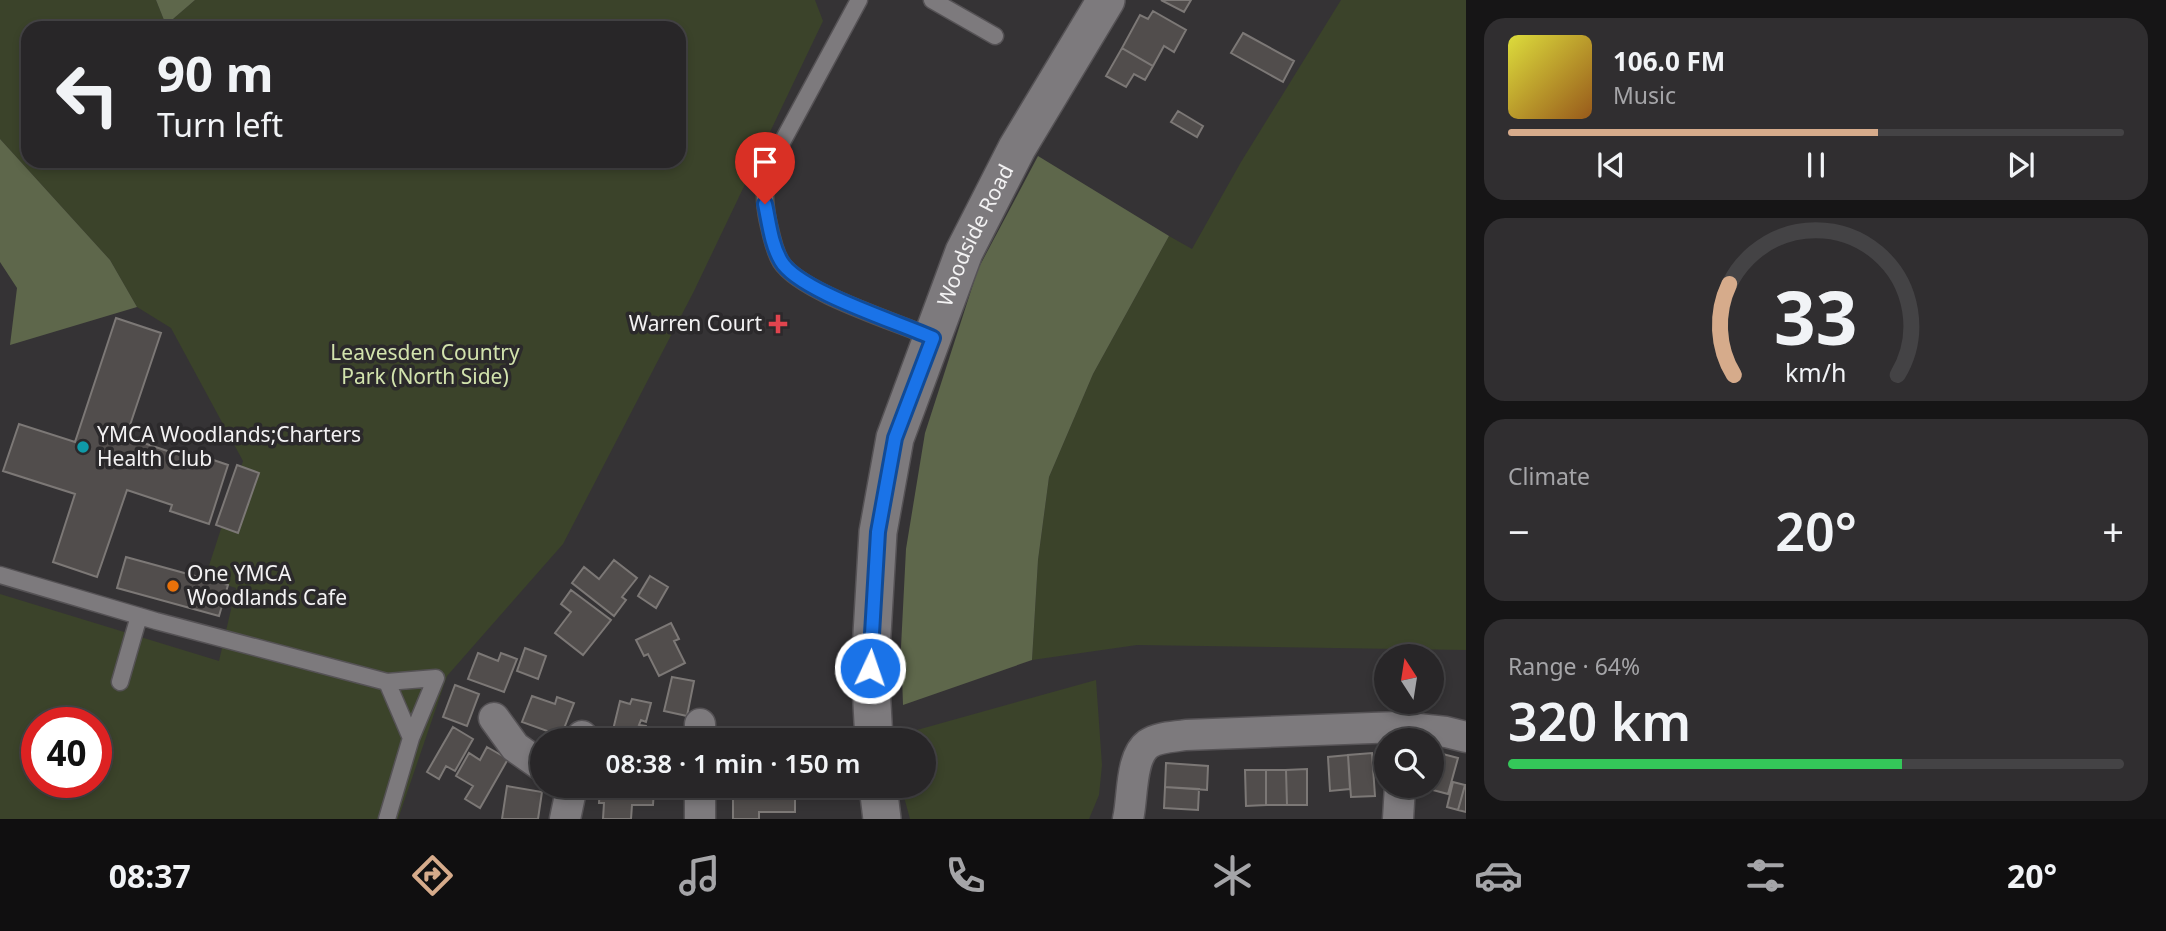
<!DOCTYPE html>
<meta charset="utf-8">
<style>
:root{--surface:#282628;--page:#302e30;--text:#f1f3f6;--muted:#a5a5a8;--line:#444345;--accent:#d6ab8b}
body{margin:0;font-family:"Noto Sans",sans-serif;background:var(--page);color:var(--text);height:100vh;display:flex;flex-direction:column;font-size:26px;white-space:nowrap}
*{box-sizing:border-box;margin:0}
p{font-size:23px;color:var(--muted)}
.icon{flex:none;width:38px;height:38px;fill:none;stroke:currentColor;stroke-width:2;stroke-linecap:round;stroke-linejoin:round}
.map{position:relative;flex:1;overflow:hidden}
.side{display:flex;flex-direction:column;gap:18px;padding:18px;background:#161516;width:700px}
.side>*{flex:none}
.hud{position:absolute;left:21px;top:21px;width:665px;height:147px;border-radius:21px;box-shadow:0 4px 10px #0003,0 0 0 2px var(--line);background:#282628;color:var(--text);overflow:hidden}
.needle{width:46px;rotate:348deg}
.buttons{position:absolute;left:1374px;top:644px;display:grid;gap:14px}
.buttons a{display:grid;place-items:center;width:70px;height:70px;border-radius:50%;background:var(--surface);box-shadow:0 4px 10px #0003,0 0 0 2px var(--line);font-size:35px}
.speed{position:absolute;left:21px;top:707px;display:flex;gap:14px;font-size:35px;font-weight:700;text-align:center}
.speed>*{display:grid;place-content:center;width:91px;height:91px;border-radius:50%;background:var(--surface);box-shadow:0 4px 10px #0003,0 0 0 2px var(--line);line-height:1}
.speed .limit{border:10px solid #d22;background:#fff;color:#111}
.pin{position:absolute;display:grid;place-items:center;width:60px;height:60px;color:#fff;margin:-72px -30px;border-radius:50% 50% 50% 0;rotate:-45deg;box-shadow:0 0 7px #0007}
.pin .icon{rotate:45deg}
.me{position:absolute;width:77px;margin:-38px;rotate:3deg;stroke-linejoin:round;filter:drop-shadow(0 0 5px #0008)}
.turn{display:flex;align-items:center;gap:24px;height:147px;padding:0 21px;font-size:32px}
.turn .icon{width:91px;height:91px;stroke-width:2.5}
.turn b{display:block;font-size:49px;line-height:60px}
.big{font-size:52px;font-weight:600;line-height:1.1}
.side .card{flex:1;display:flex;flex-direction:column;justify-content:center;gap:10px;min-width:0;padding:0 24px;border-radius:21px;background:var(--page)}
.side .dial{align-items:center;gap:0}
.dial svg{height:182px;overflow:visible;fill:none;stroke:var(--line);stroke-width:7;stroke-linecap:round;text-anchor:middle}
.dial text{fill:var(--text);stroke:none}
.song{display:flex;align-items:center;gap:21px}
.cover{width:84px;height:84px;border-radius:10px;background:linear-gradient(135deg,hsl(60 70% 55%),hsl(30 70% 35%))}
.played{height:7px;border-radius:4px;background:linear-gradient(90deg,var(--accent) 60%,var(--line) 60%)}
.keys{display:flex;justify-content:space-around;direction:ltr}
.heat{display:flex;justify-content:space-between;align-items:center;font-size:38px;direction:ltr}
.charge{height:10px;border-radius:5px;background:linear-gradient(90deg,#34c759 64%,var(--line) 0)}
.trip{position:absolute;left:530px;top:728px;width:406px;height:70px;border-radius:35px;background:var(--surface);box-shadow:0 4px 10px #0003,0 0 0 2px var(--line);font-weight:600;line-height:70px;text-align:center}
.tab-bar{display:flex;height:112px;justify-content:space-around;align-items:center;background:#100f10;color:var(--muted)}
.tab-bar .icon{width:49px;height:49px}
.tab-bar .on{color:var(--accent)}
.tab-bar b{font-size:32px;color:var(--text)}
main{display:flex;flex:1;min-height:0}
.map>svg:first-child{display:block}
.green{fill:#3b432a;fill-rule:evenodd}
.forest{fill:#5e674b}
.building{fill:#514d4c;stroke:#7c7876;stroke-width:2}
.lines{fill:none;stroke-linecap:round;stroke-linejoin:round}
.service-casing{stroke:#555255;stroke-width:19}
.minor-casing{stroke:#555255;stroke-width:33}
.tertiary-casing{stroke:#555255;stroke-width:40}
.service{stroke:#7d7a7d;stroke-width:16}
.minor{stroke:#7d7a7d;stroke-width:30}
.tertiary{stroke:#7d7a7d;stroke-width:37}
.route-casing{stroke:#114b97;stroke-width:18}
.route{stroke:#1a73e8;stroke-width:12}
.health-dot{fill:#e0444e;stroke:#2b292b;stroke-width:2.5}
.culture-dot{fill:#0f9aa8;stroke:#2b292b;stroke-width:2.5}
.food-dot{fill:#e8710a;stroke:#2b292b;stroke-width:2.5}
.labels{text-anchor:middle;stroke-width:7;stroke-linejoin:round;paint-order:stroke}
.street-label{font-size:21px;fill:#f3f2f3;stroke:#2b292b}
.poi-label{font-size:21px;fill:#f3f2f3;stroke:#2b292b;text-anchor:start}
.park-label{font-size:21px;fill:#d2e3ad;stroke:#2b292b}
</style>
<main>
<div class="map">
<svg width="1466" height="819" viewBox="0 0 1466 819">
<rect width="100%" height="100%" fill="#353335"/>
<path class="green" d="M 0,0 L 156,0 L 166,25 L 195,0 L 815,0 L 823,21 L 694,291 L 563,544 L 447,676 L 398,819 L 0,819 L 0,594 L 219,661 L 236,588 L 205,578 L 243,461 L 171,328 L 137,307 L 110,260 L 0,139 ZM 28,28 L 679,28 L 679,161 L 28,161 ZM 37,723 L 96,723 L 96,782 L 37,782 Z
M 1341,0 L 1466,0 L 1466,650 L 1137,645 L 1032,660 L 1038,560 L 1049,477 L 1093,374 L 1169,236 L 1192,249 L 1241,162 Z
M 1096,680 L 1102,765 L 1099,795 L 1089,819 L 910,819 L 901,786 L 924,786 L 924,740 L 899,740 L 899,735 Z"/>
<path class="forest" d="M 156,0 L 195,0 L 166,25 Z
M 0,139 L 110,260 L 137,307 L 10,345 L 17,288 L 0,262 Z
M 1038,156 L 1169,236 L 1093,374 L 1049,477 L 1038,560 L 1032,660 L 903,705 L 901,647 L 906,549 L 925,433 L 978,269 Z"/>
<path class="building" d="M 1161,0 L 1191,0 L 1184,12 Z
M 1153,11 L 1186,30 L 1174,52 L 1164,46 L 1153,66 L 1122,48 L 1140,15 L 1148,19 Z
M 1243,33 L 1294,61 L 1283,82 L 1231,53 Z
M 1122,48 L 1153,66 L 1145,80 L 1134,74 L 1126,87 L 1106,76 Z
M 1178,111 L 1203,126 L 1197,137 L 1171,122 Z
M 116,318 L 161,333 L 126,437 L 188,458 L 190,452 L 228,465 L 209,524 L 170,511 L 172,505 L 127,490 L 97,577 L 53,562 L 75,494 L 3,471 L 19,424 L 75,442 Z
M 237,465 L 259,473 L 238,533 L 216,525 Z
M 126,557 L 228,585 L 219,616 L 117,588 Z
M 614,560 L 637,578 L 622,597 L 626,600 L 614,616 L 572,583 L 584,567 L 599,579 Z
M 650,576 L 668,587 L 656,608 L 638,596 Z
M 571,590 L 611,620 L 583,655 L 555,633 L 571,612 L 561,604 Z
M 671,623 L 679,639 L 674,641 L 685,663 L 659,676 L 648,654 L 644,656 L 636,640 Z
M 525,648 L 546,656 L 538,679 L 517,671 Z
M 478,653 L 498,661 L 501,653 L 517,659 L 504,692 L 468,679 Z
M 672,677 L 694,681 L 687,716 L 664,711 Z
M 455,685 L 479,694 L 467,726 L 443,717 Z
M 532,696 L 555,704 L 557,697 L 574,703 L 561,736 L 522,722 Z
M 632,699 L 651,703 L 646,722 L 641,720 L 639,725 L 646,726 L 649,731 L 647,739 L 645,740 L 612,734 L 620,701 L 630,704 Z
M 453,727 L 473,739 L 455,771 L 446,766 L 439,779 L 427,772 Z
M 487,747 L 508,759 L 480,808 L 465,799 L 473,786 L 456,776 L 469,753 L 480,760 Z
M 1435,752 L 1458,758 L 1448,794 L 1425,788 L 1432,786 L 1432,764 Z
M 1372,753 L 1375,796 L 1351,797 L 1348,755 Z
M 1348,755 L 1350,789 L 1330,791 L 1328,757 Z
M 1166,763 L 1208,766 L 1207,790 L 1165,787 Z
M 1307,769 L 1307,805 L 1287,805 L 1286,770 Z
M 1245,770 L 1266,770 L 1266,805 L 1246,806 Z
M 1266,770 L 1286,770 L 1287,805 L 1266,805 Z
M 1453,782 L 1465,785 L 1458,810 L 1447,807 Z
M 1465,785 L 1466,785 L 1466,812 L 1458,810 Z
M 507,786 L 542,792 L 538,819 L 502,819 Z
M 600,786 L 632,786 L 632,788 L 654,789 L 653,805 L 632,805 L 631,819 L 603,819 L 604,803 L 599,803 Z
M 721,786 L 795,786 L 795,812 L 759,812 L 759,819 L 733,819 L 733,798 L 721,798 Z
M 1165,787 L 1199,789 L 1198,810 L 1164,808 Z"/>
<g class="lines">
<g class="service-casing">
<path id="service" d="M 859,0 L 773,159 C 764,182 763,197 768,221 C 771,234 774,251 781,262 C 801,293 897,322 933,338
M 932,0 L 995,36
M 0,575 L 156,621 L 387,682 L 411,738 L 387,819
M 120,682 L 139,616
M 387,682 L 436,678 L 411,738"/>
</g>
<g class="minor-casing">
<path id="minor" d="M 494,718 L 515,747 L 542,766
M 700,724 L 700,740
M 581,740 L 582,736
M 700,786 L 700,819
M 565,819 L 572,786
M 1128,819 C 1133,798 1130,757 1148,744 C 1158,737 1174,737 1186,735 L 1399,727 L 1446,732 L 1466,737
M 1398,819 L 1400,786"/>
</g>
<g class="tertiary-casing">
<g id="tertiary">
<path id="s1" d="M 874,740 L 870,668 L 878,532 L 895,438 L 964,252 L 1017,148 L 1106,0"/>
<path d="M 878,786 L 882,819"/>
</g>
</g>
<use href="#service" class="service"/>
<use href="#minor" class="minor"/>
<use href="#tertiary" class="tertiary"/>
</g>
<g class="lines">
<g class="route-casing">
<path id="route" d="M 765,204 C 769,222 771,244 781,261 C 798,291 898,322 933,338 L 895,438 L 878,532 L 870,668"/>
</g>
<use href="#route" class="route"/>
</g>
<path class="health-dot" d="M774.5 313.5h7v7h7v7h-7v7h-7v-7h-7v-7h7z"/>
<circle class="culture-dot" cx="83" cy="447" r="7"/>
<circle class="food-dot" cx="173" cy="586" r="7"/>
<g class="labels">
<g class="street-label">
<text dy="7" stroke="none"><textPath href="#s1" startOffset="522">Woodside Road</textPath></text>
</g>
<g class="poi-label">
<text x="762" y="331" text-anchor="end">Warren Court</text>
<text x="97" y="442">YMCA Woodlands;Charters<tspan x="97" dy="24">Health Club</tspan></text>
<text x="187" y="581">One YMCA<tspan x="187" dy="24">Woodlands Cafe</tspan></text>
</g>
<g class="park-label">
<text x="425" y="360">Leavesden Country<tspan x="425" dy="24">Park (North Side)</tspan></text>
</g>
</g>
</svg>
<div class="buttons">
<a><svg class="needle" viewBox="-14 -14 28 28"><path d="M0-13l5 13h-10z" fill="#e53935"/><path d="M0 13l5-13h-10z" fill="#a5a5a8"/></svg></a>
<a><svg class="icon" aria-label="search" viewBox="0 0 24 24"><circle cx="10" cy="10" r="6"/><path d="M15 15l6 6"/></svg></a>
</div>
<div class="speed"><div class="limit">40</div></div>
<div class="pin" style="left:765px;top:204px;background:#d93025"><svg class="icon" aria-label="arrive" viewBox="0 0 24 24"><path d="M6 21V4h12l-3 4 3 4H6"/></svg></div>
<svg class="me" style="left:870px;top:668px" viewBox="-20 -20 40 40"><circle r="17" fill="#1a73e8" stroke="#fff" stroke-width="3"/><path d="M0-11L8 9 0 5-8 9z" fill="#fff"/></svg>
<div class="trip">08:38 · 1 min · 150 m</div>
<div class="hud">
<div class="turn"><svg class="icon" aria-label="left" viewBox="0 0 24 24"><path d="M17 20v-9H6M10 6l-5 5 5 5"/></svg><div><b>90 m</b>Turn left</div></div>
</div>
</div>
<section class="side">
<div class="card">
<div class="song"><i class="cover"></i><div><b>106.0 FM</b><p>Music</p></div></div>
<div class="played"></div>
<div class="keys"><svg class="icon" aria-label="previous" viewBox="0 0 24 24"><path d="M18 5L8 12l10 7zM5 5v14"/></svg><svg class="icon" aria-label="pause" viewBox="0 0 24 24"><path d="M8 5v14M16 5v14"/></svg><svg class="icon" aria-label="next" viewBox="0 0 24 24"><path d="M6 5l10 7-10 7zM19 5v14"/></svg></div>
</div>
<div class="card dial"><svg viewBox="0 0 100 80">
<path d="M14 69A42 42 0 1 1 86 69"/>
<path d="M14 69A42 42 0 0 1 12 29" stroke="#d6ab8b"/>
<text x="50" y="56" font-size="32" font-weight="700">33</text>
<text x="50" y="72" font-size="11">km/h</text>
</svg></div>
<div class="card"><p>Climate</p>
<div class="heat"><a>−</a><b class="big">20°</b><a>+</a></div>
</div>
<div class="card"><p>Range · 64%</p><b class="big">320 km</b><div class="charge"></div></div>
</section>
</main>
<nav class="tab-bar">
<b>08:37</b>
<svg class="icon on" aria-label="directions" viewBox="0 0 24 24"><path d="M12 3l9 9-9 9-9-9zM9 14v-3h6M13 9l2 2-2 2"/></svg>
<svg class="icon" aria-label="music" viewBox="0 0 24 24"><path d="M9 18V5l10-2v13"/><circle cx="6" cy="18" r="3"/><circle cx="16" cy="16" r="3"/></svg>
<svg class="icon" aria-label="phone" viewBox="0 0 24 24"><path d="M5 4h4l2 5-3 2q2 4 5 5l2-3 5 2v4C11 20 4 13 5 4z"/></svg>
<svg class="icon" aria-label="climate" viewBox="0 0 24 24"><path d="M12 3v18M4 7l16 10M4 17L20 7"/></svg>
<svg class="icon" aria-label="car" viewBox="0 0 24 24"><path d="M5 17H2v-5l4-1 3-4h7l3 4 3 1v5h-3M9 17h6M6 11h13"/><circle cx="7" cy="17" r="2"/><circle cx="17" cy="17" r="2"/></svg>
<svg class="icon" aria-label="filters" viewBox="0 0 24 24"><path d="M4 7h16M4 17h16"/><circle cx="9" cy="7" r="2"/><circle cx="15" cy="17" r="2"/></svg>
<b>20°</b>
</nav>
